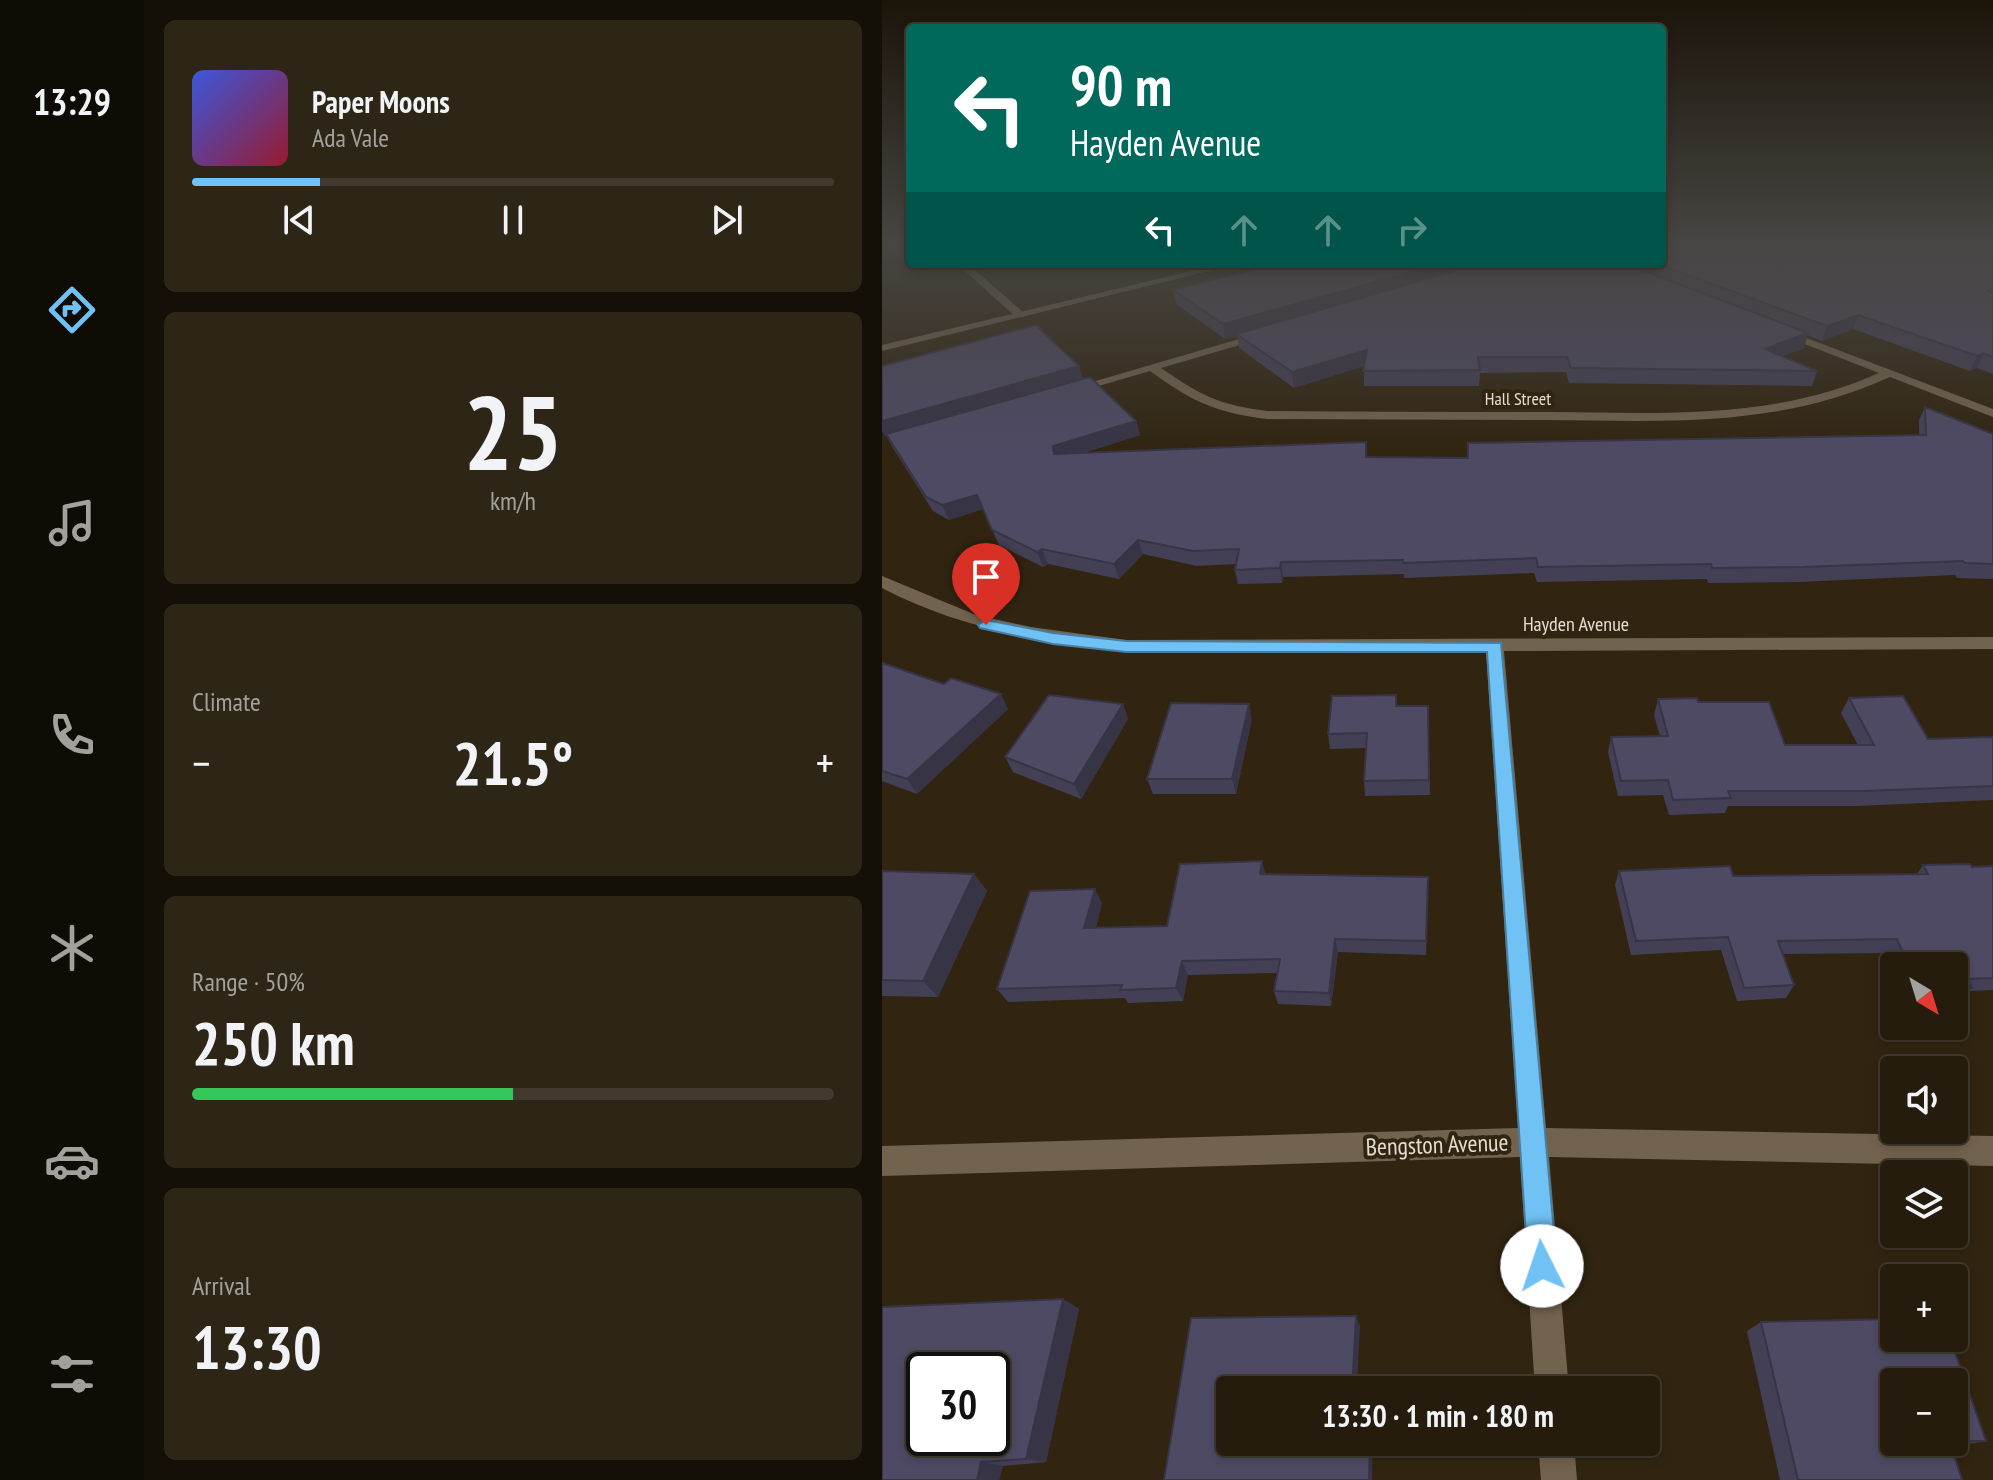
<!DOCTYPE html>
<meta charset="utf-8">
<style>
:root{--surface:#251c0d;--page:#2d2516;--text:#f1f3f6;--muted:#a3a19d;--line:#423a2e;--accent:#70c2f4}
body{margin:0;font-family:"PT Sans Narrow",sans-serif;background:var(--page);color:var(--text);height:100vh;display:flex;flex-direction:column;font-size:30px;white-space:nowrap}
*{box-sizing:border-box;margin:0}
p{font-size:26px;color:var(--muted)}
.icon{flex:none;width:44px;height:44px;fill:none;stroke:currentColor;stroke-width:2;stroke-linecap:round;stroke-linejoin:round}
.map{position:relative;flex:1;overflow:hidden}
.side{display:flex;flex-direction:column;gap:20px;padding:20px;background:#140f07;width:738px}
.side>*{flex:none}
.top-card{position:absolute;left:24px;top:24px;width:760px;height:244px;border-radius:8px;box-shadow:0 4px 12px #0003,0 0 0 2px var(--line);background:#00695c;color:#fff;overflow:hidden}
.needle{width:52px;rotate:142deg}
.fabs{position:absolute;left:998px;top:952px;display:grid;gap:16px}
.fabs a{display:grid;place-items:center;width:88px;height:88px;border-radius:8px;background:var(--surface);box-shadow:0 4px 12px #0003,0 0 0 2px var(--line);font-size:40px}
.speed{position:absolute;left:24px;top:1352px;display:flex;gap:16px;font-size:40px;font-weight:700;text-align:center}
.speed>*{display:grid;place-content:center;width:104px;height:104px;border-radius:50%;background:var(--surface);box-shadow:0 4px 12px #0003,0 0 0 2px var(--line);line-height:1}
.speed .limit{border:4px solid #111;border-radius:12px;background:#fff;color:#111}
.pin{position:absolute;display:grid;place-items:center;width:68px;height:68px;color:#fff;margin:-82px -34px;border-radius:50% 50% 50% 0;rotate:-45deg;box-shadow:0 0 8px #0007}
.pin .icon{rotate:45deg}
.me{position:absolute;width:88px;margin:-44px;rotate:356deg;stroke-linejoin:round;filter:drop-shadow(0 0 6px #0008)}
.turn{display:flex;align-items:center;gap:28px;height:168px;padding:0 32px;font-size:36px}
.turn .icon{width:104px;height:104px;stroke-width:2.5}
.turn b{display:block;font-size:56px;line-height:68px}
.lanes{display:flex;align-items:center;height:76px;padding:0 32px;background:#0003;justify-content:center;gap:40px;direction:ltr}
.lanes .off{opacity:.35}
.big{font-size:60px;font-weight:700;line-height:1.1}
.side .tile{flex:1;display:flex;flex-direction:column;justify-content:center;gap:12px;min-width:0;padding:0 28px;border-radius:12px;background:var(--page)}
.side .dial{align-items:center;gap:0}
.dial b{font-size:104px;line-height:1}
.song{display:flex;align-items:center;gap:24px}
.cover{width:96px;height:96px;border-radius:12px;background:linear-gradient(135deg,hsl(230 70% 55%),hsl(350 70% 35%))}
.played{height:8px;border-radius:4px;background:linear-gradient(90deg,var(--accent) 20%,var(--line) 20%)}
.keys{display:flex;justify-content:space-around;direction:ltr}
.heat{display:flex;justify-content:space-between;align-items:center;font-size:44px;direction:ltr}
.charge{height:12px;border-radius:6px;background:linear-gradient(90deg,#34c759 50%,var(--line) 0)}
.trip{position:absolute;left:334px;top:1376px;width:444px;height:80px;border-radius:8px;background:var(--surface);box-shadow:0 4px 12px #0003,0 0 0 2px var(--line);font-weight:700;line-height:80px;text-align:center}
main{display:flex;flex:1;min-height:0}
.tabs{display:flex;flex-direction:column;width:144px;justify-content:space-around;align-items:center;background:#0f0b05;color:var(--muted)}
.tabs .icon{width:56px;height:56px}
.tabs .active{color:var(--accent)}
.tabs b{font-size:36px;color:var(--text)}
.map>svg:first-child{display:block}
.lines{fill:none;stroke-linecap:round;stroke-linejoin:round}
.minor{fill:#72634e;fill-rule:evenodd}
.secondary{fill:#72634e;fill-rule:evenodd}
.wall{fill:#434056;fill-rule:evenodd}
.shaded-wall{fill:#373446}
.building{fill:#4e4a64;stroke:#373446;stroke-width:2;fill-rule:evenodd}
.route{fill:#70c2f4;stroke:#497e9f;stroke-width:2}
.labels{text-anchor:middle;stroke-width:8;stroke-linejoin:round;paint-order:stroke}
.far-street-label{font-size:18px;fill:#e5ddd1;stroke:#312511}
.street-label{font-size:20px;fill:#e5ddd1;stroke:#312511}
.near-street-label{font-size:24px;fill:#e5ddd1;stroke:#312511}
</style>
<main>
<nav class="tabs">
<b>13:29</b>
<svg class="icon active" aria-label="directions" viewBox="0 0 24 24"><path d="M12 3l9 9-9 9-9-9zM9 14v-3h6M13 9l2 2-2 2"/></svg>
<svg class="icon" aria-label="music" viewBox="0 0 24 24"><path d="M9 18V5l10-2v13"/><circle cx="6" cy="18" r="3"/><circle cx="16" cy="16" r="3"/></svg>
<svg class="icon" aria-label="phone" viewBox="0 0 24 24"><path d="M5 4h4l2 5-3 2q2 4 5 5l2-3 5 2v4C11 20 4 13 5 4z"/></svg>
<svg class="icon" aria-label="climate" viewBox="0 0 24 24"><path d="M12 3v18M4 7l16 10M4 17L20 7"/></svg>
<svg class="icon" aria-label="car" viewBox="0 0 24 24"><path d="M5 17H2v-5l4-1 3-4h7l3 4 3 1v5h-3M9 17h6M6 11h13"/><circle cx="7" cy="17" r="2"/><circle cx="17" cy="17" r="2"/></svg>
<svg class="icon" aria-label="filters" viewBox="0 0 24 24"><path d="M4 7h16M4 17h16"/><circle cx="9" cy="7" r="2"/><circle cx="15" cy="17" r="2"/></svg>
</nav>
<section class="side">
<div class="tile">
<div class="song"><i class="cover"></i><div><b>Paper Moons</b><p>Ada Vale</p></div></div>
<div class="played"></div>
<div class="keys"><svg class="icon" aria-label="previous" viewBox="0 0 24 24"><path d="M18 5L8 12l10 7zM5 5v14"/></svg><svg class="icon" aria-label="pause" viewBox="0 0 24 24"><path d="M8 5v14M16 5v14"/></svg><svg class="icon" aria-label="next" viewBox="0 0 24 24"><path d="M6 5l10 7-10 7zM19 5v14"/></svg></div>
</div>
<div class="tile dial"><b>25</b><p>km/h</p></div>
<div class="tile"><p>Climate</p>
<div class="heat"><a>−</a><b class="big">21.5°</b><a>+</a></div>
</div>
<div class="tile"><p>Range · 50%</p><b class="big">250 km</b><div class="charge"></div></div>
<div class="tile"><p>Arrival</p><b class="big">13:30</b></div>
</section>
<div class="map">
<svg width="1111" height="1480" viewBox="0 0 1111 1480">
<rect width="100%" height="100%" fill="#312511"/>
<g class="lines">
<path class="minor" d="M 75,264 L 86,264 L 142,313 L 142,317 L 134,317 Z
M 901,329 L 1111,409 L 1111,417 L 1008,377 C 896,428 786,421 666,420 C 572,420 479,419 385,419 C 332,412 311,402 268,371 L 189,394 L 183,390 L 381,332 L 385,333 L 385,337 L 279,368 C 318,395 337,405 385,411 C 480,412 575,412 670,412 C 782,413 892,420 997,373 L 897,334 L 895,332 Z
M 0,576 L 94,615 L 149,627 L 244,640 L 1111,637 L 1111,649 L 622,651 L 664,1128 L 1111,1136 L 1111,1166 L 667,1157 L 687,1390 L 653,1390 L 638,1157 L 0,1176 L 0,1146 L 636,1128 L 604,651 L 244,652 C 159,642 76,628 0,588 Z
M 656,1442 L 692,1442 L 695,1480 L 659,1480 Z"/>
<path class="secondary" d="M 338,264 L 355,264 L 0,351 L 0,345 Z"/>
</g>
<path class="wall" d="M 1111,246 L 1111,374 L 1095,368 L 1088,371 L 971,329 L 940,341 L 925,335 L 922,348 L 900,356 L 935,371 L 930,386 L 687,383 L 684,372 L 598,373 L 597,386 L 482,386 L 482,366 L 412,388 L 357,348 L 355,336 L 343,339 L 294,304 L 291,290 L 396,264 L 780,264 Z
M 0,366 L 197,366 L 201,379 L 254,421 L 258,435 L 201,453 L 586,458 L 1037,435 L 1037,420 L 1043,407 L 1111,434 L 1111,579 L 1075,578 L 1073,575 L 915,582 L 826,583 L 825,579 L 655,582 L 652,573 L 522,578 L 522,574 L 401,577 L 400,583 L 356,584 L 353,570 L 354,564 L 315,566 L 261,554 L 237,579 L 166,564 L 161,567 L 117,545 L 101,509 L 67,520 L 51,511 L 11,448 L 5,436 L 3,436 L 0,431 Z
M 0,663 L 126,709 L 35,794 L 0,781 Z
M 967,698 L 1046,739 L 1111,737 L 1111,800 L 974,806 L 846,806 L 843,813 L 787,815 L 781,795 L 736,796 L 726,752 L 729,737 L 778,736 L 772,715 L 776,699 L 816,702 L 903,745 L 976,745 L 959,713 Z
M 241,704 L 246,719 L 199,799 L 131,772 L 123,757 Z
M 515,706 L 546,706 L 548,795 L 483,796 L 482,781 L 484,748 L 448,749 L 446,734 Z
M 370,719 L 354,794 L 271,794 L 265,779 Z
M 1041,865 L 1090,867 L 1111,866 L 1111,990 L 1087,991 L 1077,1001 L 1072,1001 L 1072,966 L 1012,966 L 1012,972 L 1004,953 L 901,954 L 912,985 L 904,998 L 855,1001 L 839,950 L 749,955 L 733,885 L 737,871 L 851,876 L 1035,874 Z
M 0,871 L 92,874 L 105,891 L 56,997 L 0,996 Z
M 383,874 L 546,877 L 544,955 L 456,952 L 449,1006 L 396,1004 L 392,991 L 395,973 L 306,975 L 301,1001 L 246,1003 L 243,998 L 126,1002 L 115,989 L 220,903 L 214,928 L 285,926 Z
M 181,1299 L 197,1309 L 164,1462 L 121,1466 L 117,1480 L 0,1480 Z
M 1012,1319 L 1012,1338 L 1068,1338 L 1104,1441 L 1079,1445 L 1069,1445 L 1080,1480 L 898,1480 L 865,1331 L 879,1322 ZM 1012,1382 L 1072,1382 L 1072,1442 L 1012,1442 Z"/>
<path class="shaded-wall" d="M 559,264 L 606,264 L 354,334 L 355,336 L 343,339 L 341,324 Z
M 976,315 L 971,329 L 940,341 L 945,326 Z
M 926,333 L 922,348 L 879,364 L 883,349 Z
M 485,350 L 486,365 L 412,388 L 410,372 Z
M 1102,353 L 1095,368 L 1088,371 L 1095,356 Z
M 197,366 L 201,380 L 3,436 L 0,429 L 0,421 Z
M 254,421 L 258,435 L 176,460 L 172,454 L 171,446 Z
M 95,495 L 101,509 L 67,520 L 60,505 Z
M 256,540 L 261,554 L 237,579 L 232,564 Z
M 160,549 L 166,564 L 161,567 L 155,552 Z
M 399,562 L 401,577 L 400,583 L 398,568 Z
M 119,694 L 126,709 L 35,794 L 25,779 Z
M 241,704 L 246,719 L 199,799 L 192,784 Z
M 367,704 L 370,719 L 354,794 L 350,779 Z
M 380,861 L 384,876 L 378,874 Z
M 92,874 L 105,891 L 56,997 L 41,981 Z
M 213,889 L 220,903 L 210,942 L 202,928 Z
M 453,939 L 456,952 L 449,1006 L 447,993 Z
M 300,961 L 306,975 L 301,1001 L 294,988 Z
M 181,1299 L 197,1309 L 164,1462 L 144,1459 Z
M 474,1316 L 478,1326 L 475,1390 L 470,1390 Z
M 488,1442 L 491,1442 L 490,1480 L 487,1480 Z
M 99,1462 L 121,1466 L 117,1480 L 95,1480 Z"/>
<path class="building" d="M 780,246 L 1111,246 L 1111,287 L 1106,291 L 1111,294 L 1111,357 L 1102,353 L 1095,356 L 976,315 L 945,326 L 776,264 L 780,264 Z
M 396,264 L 559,264 L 341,324 L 291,290 Z
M 597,264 L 744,264 L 926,333 L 883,349 L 935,371 L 689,368 L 685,357 L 596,357 L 598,370 L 481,371 L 485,350 L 410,372 L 354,334 Z
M 154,325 L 197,366 L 0,421 L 0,366 Z
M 208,377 L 254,421 L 171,446 L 172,454 L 484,442 L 484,457 L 586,458 L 586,443 L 1044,435 L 1043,407 L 1111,434 L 1111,564 L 1083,563 L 1081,561 L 921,567 L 830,568 L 829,564 L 656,567 L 654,558 L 521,563 L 521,560 L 399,562 L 398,568 L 353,570 L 357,549 L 311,551 L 256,540 L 232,564 L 160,549 L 155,552 L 110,530 L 95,495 L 60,505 L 44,497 L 4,434 Z
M 0,663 L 62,684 L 69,678 L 119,694 L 25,779 L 0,771 Z
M 167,695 L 241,704 L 192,784 L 123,757 Z
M 514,695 L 514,706 L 546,706 L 547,780 L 482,781 L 485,733 L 446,734 L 450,696 Z
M 1021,696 L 1046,739 L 1111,737 L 1111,786 L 983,791 L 846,791 L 849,798 L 791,800 L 786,780 L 739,781 L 729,737 L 786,736 L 776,699 L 815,698 L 816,702 L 887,702 L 903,745 L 992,745 L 967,698 Z
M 289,703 L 367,704 L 350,779 L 265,779 Z
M 380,861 L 378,874 L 546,877 L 544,941 L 453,939 L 447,993 L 392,991 L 398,959 L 300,961 L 294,988 L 238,990 L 240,985 L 115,989 L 148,891 L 213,889 L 202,928 L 285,926 L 298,864 Z
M 1088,864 L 1090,867 L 1111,866 L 1111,978 L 1086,979 L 1090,988 L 1072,988 L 1072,966 L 1026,966 L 1015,939 L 896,941 L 912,985 L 862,988 L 846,937 L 754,941 L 737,871 L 848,866 L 851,876 L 1046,874 L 1041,865 Z
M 0,871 L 92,874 L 41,981 L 0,980 Z
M 181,1299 L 144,1459 L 99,1462 L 95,1480 L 0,1480 L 0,1307 ZM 42,1370 L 110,1370 L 110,1438 L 42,1438 Z
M 474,1316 L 470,1390 L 348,1390 L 348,1442 L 488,1442 L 487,1480 L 282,1480 L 309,1318 Z
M 1012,1319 L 1012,1338 L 1068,1338 L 1104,1441 L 1072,1441 L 1072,1382 L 1012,1382 L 1012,1442 L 1068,1442 L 1080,1480 L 916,1480 L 879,1322 Z"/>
<linearGradient id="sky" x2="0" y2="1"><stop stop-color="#1b1409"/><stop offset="0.54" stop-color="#484643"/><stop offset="1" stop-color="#484643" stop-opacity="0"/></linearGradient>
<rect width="1111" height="453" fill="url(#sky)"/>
<path class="route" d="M 104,620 L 171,633 L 244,641 L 619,643 L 675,1266 L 670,1276 L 660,1280 L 650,1276 L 646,1266 L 605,652 L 244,652 L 171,644 L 98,628 L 96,625 Z"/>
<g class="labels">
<g class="far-street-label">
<text x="636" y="405">Hall Street</text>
</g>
<g class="street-label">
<text x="694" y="631">Hayden Avenue</text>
</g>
<g class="near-street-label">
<text transform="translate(555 1145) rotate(-2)" y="8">Bengston Avenue</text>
</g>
</g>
</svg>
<div class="fabs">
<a><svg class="needle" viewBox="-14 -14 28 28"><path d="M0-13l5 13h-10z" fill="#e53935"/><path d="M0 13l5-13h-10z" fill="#a3a19d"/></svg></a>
<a><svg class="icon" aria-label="sound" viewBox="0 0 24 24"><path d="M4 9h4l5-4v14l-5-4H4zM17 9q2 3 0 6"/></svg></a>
<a><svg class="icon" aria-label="layers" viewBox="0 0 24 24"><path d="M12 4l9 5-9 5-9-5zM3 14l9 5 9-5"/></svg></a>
<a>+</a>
<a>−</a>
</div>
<div class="speed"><div class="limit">30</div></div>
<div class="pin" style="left:104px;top:625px;background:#d93025"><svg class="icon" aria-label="arrive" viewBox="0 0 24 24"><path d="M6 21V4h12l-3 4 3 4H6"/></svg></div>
<svg class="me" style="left:660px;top:1266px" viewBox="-20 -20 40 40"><circle r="19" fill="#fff"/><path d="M0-13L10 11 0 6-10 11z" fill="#70c2f4"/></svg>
<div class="trip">13:30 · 1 min · 180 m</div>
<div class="top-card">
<div class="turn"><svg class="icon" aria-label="left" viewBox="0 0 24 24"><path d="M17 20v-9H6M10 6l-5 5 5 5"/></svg><div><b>90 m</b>Hayden Avenue</div></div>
<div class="lanes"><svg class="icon" aria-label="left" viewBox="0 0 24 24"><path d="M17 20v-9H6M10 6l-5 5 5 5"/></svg><svg class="icon off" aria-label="ahead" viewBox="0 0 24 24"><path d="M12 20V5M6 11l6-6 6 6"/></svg><svg class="icon off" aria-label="ahead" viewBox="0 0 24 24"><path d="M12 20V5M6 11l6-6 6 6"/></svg><svg class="icon off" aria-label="right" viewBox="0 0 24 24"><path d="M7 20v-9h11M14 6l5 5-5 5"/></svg></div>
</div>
</div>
</main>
